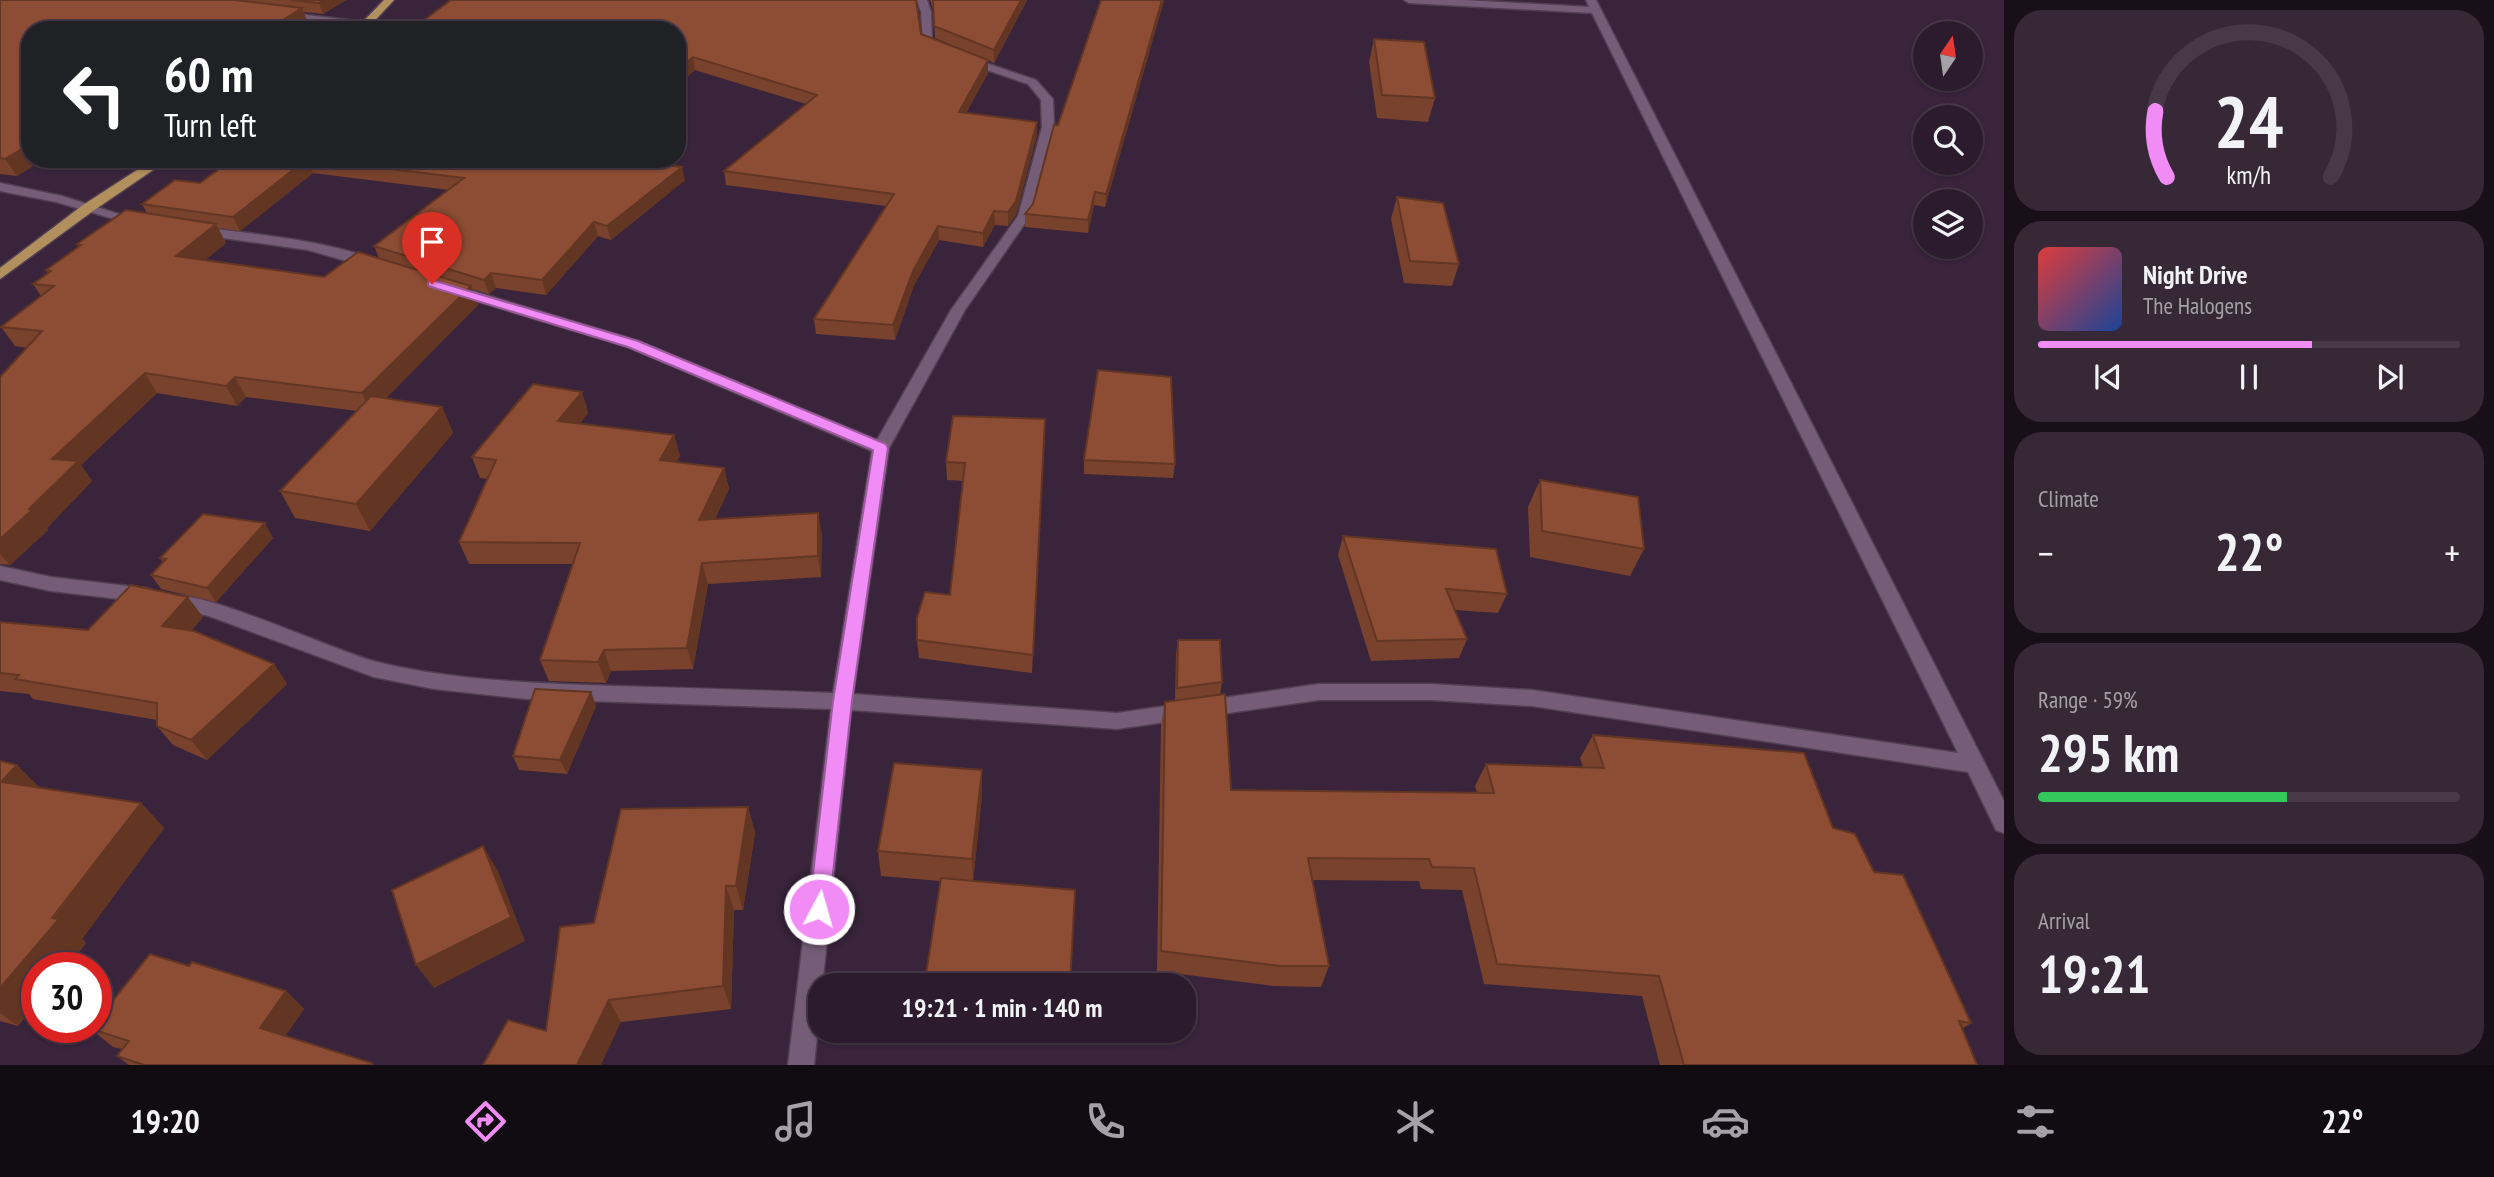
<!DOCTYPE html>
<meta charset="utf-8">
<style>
:root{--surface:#2b1b2c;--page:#372838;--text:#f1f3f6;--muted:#a6a1a9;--line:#473948;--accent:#f18bf5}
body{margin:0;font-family:"PT Sans Narrow",sans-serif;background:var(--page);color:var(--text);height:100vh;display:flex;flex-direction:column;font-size:26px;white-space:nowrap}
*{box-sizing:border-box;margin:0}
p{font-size:23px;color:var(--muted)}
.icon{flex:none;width:38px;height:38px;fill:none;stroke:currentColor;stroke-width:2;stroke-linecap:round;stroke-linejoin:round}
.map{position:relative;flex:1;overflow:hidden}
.drawer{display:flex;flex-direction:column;gap:10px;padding:10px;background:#180f18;width:490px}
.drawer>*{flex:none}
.guide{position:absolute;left:21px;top:21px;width:665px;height:147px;border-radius:28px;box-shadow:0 2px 5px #0004,0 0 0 2px var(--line);background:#202124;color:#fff;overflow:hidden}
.needle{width:46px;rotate:13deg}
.fabs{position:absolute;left:1913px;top:21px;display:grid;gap:14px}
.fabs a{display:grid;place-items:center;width:70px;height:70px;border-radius:50%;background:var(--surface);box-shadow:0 2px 5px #0004,0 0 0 2px var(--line);font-size:35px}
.speed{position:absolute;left:21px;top:952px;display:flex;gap:14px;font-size:35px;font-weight:700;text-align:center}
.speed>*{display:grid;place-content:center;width:91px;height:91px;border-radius:50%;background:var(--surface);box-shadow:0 2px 5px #0004,0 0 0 2px var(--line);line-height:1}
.speed .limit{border:10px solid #d22;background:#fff;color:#111}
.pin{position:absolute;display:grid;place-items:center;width:60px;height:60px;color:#fff;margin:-72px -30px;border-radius:50% 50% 50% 0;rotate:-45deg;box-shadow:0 0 7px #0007}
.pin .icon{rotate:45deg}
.me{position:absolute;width:77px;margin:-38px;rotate:6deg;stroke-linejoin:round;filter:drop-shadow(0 0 5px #0008)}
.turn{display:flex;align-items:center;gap:24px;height:147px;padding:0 28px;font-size:32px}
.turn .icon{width:91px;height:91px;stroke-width:2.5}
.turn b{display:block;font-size:49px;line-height:60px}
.big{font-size:52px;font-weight:800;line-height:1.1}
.drawer .card{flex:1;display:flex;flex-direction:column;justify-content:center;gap:10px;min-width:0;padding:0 24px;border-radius:28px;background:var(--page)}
.drawer .dial{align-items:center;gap:0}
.dial svg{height:182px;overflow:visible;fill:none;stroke:var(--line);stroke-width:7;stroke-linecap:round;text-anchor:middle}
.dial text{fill:var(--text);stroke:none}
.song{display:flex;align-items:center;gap:21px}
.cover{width:84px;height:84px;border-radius:10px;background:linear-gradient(135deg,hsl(0 70% 55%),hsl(220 70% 35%))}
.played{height:7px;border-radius:4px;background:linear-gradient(90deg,var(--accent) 65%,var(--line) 65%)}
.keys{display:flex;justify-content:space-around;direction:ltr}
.heat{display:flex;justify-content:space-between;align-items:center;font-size:38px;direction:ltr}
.charge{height:10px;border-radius:5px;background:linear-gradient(90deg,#34c759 59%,var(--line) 0)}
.trip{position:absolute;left:808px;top:973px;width:388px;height:70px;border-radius:28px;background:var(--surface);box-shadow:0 2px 5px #0004,0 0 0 2px var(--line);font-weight:800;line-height:70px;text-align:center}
.menu{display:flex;height:112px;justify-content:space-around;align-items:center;background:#110b12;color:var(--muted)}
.menu .icon{width:49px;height:49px}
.menu .current{color:var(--accent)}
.menu b{font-size:32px;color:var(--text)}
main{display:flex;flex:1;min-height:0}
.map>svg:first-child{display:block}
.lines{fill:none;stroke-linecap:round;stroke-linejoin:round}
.street-casing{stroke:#523f52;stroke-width:3}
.primary-casing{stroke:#523f52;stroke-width:3}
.street{fill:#755d77;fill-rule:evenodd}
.primary{fill:#b2905e;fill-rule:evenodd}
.wall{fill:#79422d;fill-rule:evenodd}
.shaded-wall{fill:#633624}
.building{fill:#8d4d34;stroke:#633624;stroke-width:2}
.route{fill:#f18bf5;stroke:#9d5a9f;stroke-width:2}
</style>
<main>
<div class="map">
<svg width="2004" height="1065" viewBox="0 0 2004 1065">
<rect width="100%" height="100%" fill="#39243b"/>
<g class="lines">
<g class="street-casing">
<path id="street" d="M 917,0 L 927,0 L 931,12 L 932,40 L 974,59 L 1036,80 L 1053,99 L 1054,127 L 1030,216 L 965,310 L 889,448 L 853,694 L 1117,713 L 1319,684 L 1431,684 L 1532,690 L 1958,753 L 1592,13 L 1409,3 L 1404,0 L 1464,0 L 1589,7 L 1586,0 L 1596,0 L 2004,801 L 2004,833 L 1996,830 L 1968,772 L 1532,706 L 1431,700 L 1319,700 L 1117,729 L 851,710 L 814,1065 L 788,1065 L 831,709 L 527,699 L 434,689 L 374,677 L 209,616 L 165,606 L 163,601 L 165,596 C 197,586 336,652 377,662 C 455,681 536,683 615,686 C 688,688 761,690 833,693 L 872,451 L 628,347 L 450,293 L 448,290 L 455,286 L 460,287 L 638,341 L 877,440 L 951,310 L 1018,216 L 1042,127 L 1041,100 L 1028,84 L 966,63 L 923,44 L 921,12 Z
M 282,12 L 365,22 L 370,25 L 365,28 L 278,17 L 278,13 Z
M 0,183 L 62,196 L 144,222 L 138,226 L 56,202 L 0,191 Z
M 200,227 C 236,232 354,243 378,264 L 371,268 L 308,250 L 195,234 L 195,228 Z
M 0,566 L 51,577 L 145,588 L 152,590 L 154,595 L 152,600 L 145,602 L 51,591 L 0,580 Z"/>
</g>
<g class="primary-casing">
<path id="primary" d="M 384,0 L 394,0 L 366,30 L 355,30 Z
M 154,159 L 169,159 L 93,211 L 0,279 L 0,268 L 83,205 Z"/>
</g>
<use href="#street" class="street"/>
<use href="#primary" class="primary"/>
</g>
<path class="wall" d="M 0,0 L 346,0 L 323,14 L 304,12 L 308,24 L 299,30 L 30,30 L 30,159 L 44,159 L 17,176 L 0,174 Z
M 930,0 L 1027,0 L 994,63 L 988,60 L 988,73 L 966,113 L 1037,135 L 1016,215 L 1008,226 L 995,225 L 983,247 L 939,240 L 914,285 L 895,340 L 816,334 L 814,319 L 886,206 L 726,185 L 724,171 L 806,104 L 695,70 L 677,85 L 677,30 L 921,34 L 987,60 L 935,38 L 934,12 Z
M 1163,4 L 1105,207 L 1094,205 L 1088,233 L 1025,227 L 1025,214 L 1033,204 L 1058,125 Z
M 1374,39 L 1435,98 L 1428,122 L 1377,118 L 1369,62 Z
M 233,159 L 620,159 L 685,180 L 611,240 L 598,236 L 546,295 L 496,288 L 489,294 L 472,289 L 478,305 L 386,398 L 442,407 L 453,433 L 370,531 L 295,518 L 280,491 L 357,411 L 246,397 L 237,406 L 157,393 L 81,465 L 92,481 L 47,528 L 48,530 L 10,565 L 0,564 L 0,377 L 27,348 L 15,346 L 1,327 L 41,296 L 33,284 L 48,273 L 46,270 L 79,247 L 77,244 L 147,213 L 142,204 L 200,183 ZM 313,173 L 449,190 L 374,246 L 379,258 L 324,277 L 205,260 L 226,243 L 218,228 L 240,231 Z
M 1397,197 L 1459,264 L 1452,286 L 1404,283 L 1391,219 Z
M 582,392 L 588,413 L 579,424 L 674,435 L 680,456 L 676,462 L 724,468 L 729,489 L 715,519 L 822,534 L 821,577 L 708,584 L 693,669 L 611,671 L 606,683 L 549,681 L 540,660 L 572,564 L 469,564 L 459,542 L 488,479 L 480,478 L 472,457 Z
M 1045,419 L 1032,673 L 919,658 L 917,640 L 950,595 L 963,481 L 947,480 L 946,462 Z
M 1084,460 L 1175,464 L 1173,478 L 1084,474 Z
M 1540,480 L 1644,549 L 1630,576 L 1530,557 L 1528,507 Z
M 1343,536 L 1507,594 L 1498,613 L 1455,610 L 1467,639 L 1459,658 L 1371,661 L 1338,555 Z
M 273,538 L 216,602 L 161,589 L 151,575 L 163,562 L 160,558 Z
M 203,617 L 191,631 L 274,664 L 287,684 L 207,760 L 173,745 L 157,726 L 157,720 L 33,699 L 29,694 L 0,691 L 0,622 L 88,630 Z
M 1178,640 L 1222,682 L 1220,695 L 1231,790 L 1477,793 L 1475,786 L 1486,764 L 1583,767 L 1580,758 L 1593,735 L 1833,828 L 1874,872 L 1971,1023 L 1962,1029 L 1977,1065 L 1660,1065 L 1642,996 L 1484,984 L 1462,890 L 1421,889 L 1419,881 L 1313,880 L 1329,966 L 1321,987 L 1273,986 L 1157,971 L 1161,725 L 1165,702 L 1175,701 L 1176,654 Z
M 591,692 L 596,706 L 567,774 L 519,770 L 513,756 Z
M 0,761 L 40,788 L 141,803 L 164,828 L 82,939 L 86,943 L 18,1026 L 0,1021 Z
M 982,770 L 982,796 L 973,881 L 1070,985 L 926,985 L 925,981 L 940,881 L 881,876 L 878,851 Z
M 748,807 L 755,833 L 743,910 L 734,910 L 731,1009 L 546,1031 L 594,923 Z
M 189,966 L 286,991 L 304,1009 L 285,1036 L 374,1065 L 129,1065 L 117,1056 L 122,1049 L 113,1047 L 91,1029 Z"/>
<path class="shaded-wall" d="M 323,0 L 346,0 L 323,14 L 319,3 Z
M 1021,0 L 1027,0 L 994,63 L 994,50 Z
M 1162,0 L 1164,0 L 1163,4 L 1105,207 L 1106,194 Z
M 302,8 L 308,24 L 299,30 L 267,30 Z
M 693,57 L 695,70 L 677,85 L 677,70 Z
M 988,60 L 988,73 L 959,125 L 959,112 Z
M 1037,122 L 1037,135 L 1016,215 L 1008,226 L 1008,212 Z
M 30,144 L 30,159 L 44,159 L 17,176 L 5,159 Z
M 307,159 L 313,173 L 240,231 L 233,217 Z
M 682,167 L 685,180 L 611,240 L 607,226 Z
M 1095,192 L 1094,205 L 1088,233 L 1088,220 Z
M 994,211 L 995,225 L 983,247 L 983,233 Z
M 594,222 L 598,236 L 546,295 L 542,280 Z
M 216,224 L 226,243 L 187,275 L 176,256 Z
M 938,226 L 939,240 L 914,285 L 895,340 L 893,325 L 913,271 Z
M 491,273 L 496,288 L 489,294 L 484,280 Z
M 471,286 L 478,305 L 371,413 L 362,393 Z
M 145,373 L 157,393 L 81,465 L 92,481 L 47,528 L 48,530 L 10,565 L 0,554 L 0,539 L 29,509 L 52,459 Z
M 235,377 L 246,397 L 237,406 L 226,386 Z
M 582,392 L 588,413 L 565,443 L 558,421 Z
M 442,407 L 453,433 L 370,531 L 356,504 Z
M 674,435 L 680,456 L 666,481 L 660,460 Z
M 724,468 L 729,489 L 704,541 L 699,520 Z
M 818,513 L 822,534 L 821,577 L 818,556 Z
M 265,523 L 273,538 L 216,602 L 207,588 Z
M 702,563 L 708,584 L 693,669 L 687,648 Z
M 188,597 L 203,617 L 177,646 L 162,626 Z
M 604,650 L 611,671 L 606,683 L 598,662 Z
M 274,664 L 287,684 L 207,760 L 191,740 Z
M 591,692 L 596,706 L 567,774 L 560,760 Z
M 17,765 L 43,791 L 1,782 Z
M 982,770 L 982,796 L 973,883 L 972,859 Z
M 141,803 L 164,828 L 82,939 L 86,943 L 66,968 L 37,968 L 37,1003 L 18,1026 L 0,1013 L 0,988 Z
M 748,807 L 755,833 L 743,910 L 736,886 Z
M 483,846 L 498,871 L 525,941 L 434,988 L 416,965 Z
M 726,886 L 734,910 L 731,1009 L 723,986 Z
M 286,991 L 304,1009 L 279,1045 L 260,1028 Z
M 609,1000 L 621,1022 L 601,1065 L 577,1065 Z"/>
<path class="building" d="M 0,0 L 235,0 L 302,8 L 267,30 L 30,30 L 30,144 L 5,159 L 0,158 Z
M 291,0 L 323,0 L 319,3 Z
M 451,0 L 916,0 L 921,34 L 988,60 L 959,112 L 1037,122 L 1016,201 L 1008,212 L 994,211 L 983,233 L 938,226 L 913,271 L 893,325 L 814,319 L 894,194 L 724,171 L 817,95 L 693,57 L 677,70 L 677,30 L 411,30 Z
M 933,0 L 1021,0 L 994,50 L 934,26 Z
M 1101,0 L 1162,0 L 1106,194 L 1095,192 L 1088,220 L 1025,214 L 1033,204 L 1054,125 L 1058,125 Z
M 1374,39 L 1424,42 L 1435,98 L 1382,95 Z
M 233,159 L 307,159 L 233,217 L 142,204 L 175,180 L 200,183 Z
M 309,159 L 620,159 L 682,167 L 607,226 L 594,222 L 542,280 L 491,273 L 484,280 L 374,246 L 464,178 Z
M 1397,197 L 1443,203 L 1459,264 L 1410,261 Z
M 126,210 L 216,224 L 176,256 L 324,277 L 358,252 L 471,286 L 362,393 L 235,377 L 226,386 L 145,373 L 52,459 L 78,461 L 29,509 L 32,510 L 0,539 L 0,377 L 42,331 L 1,327 L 54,286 L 33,284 L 51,271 L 46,270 L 81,245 L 77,244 Z
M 1098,370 L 1171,377 L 1175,464 L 1084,460 Z
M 533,384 L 582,392 L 558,421 L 674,435 L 660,460 L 724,468 L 699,520 L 818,513 L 818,556 L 702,563 L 687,648 L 604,650 L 598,662 L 540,660 L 580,543 L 459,542 L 496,460 L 472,457 Z
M 371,396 L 442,407 L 356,504 L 280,491 Z
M 953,416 L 1045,419 L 1033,655 L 917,640 L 917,618 L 925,592 L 950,595 L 965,463 L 946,462 Z
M 1540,480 L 1638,497 L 1644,549 L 1542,531 Z
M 203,514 L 265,523 L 207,588 L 151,575 L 166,559 L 160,558 Z
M 1343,536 L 1496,549 L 1507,594 L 1446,589 L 1467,639 L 1377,641 Z
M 131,585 L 188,597 L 162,626 L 194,631 L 274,664 L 191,740 L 157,726 L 157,703 L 15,679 L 19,675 L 0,673 L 0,622 L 88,630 Z
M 1178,640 L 1220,640 L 1222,682 L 1177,688 Z
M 535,689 L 591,692 L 560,760 L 513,756 Z
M 1225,694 L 1231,790 L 1494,793 L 1486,764 L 1604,768 L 1593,735 L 1804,753 L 1833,828 L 1855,834 L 1874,872 L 1903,875 L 1971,1023 L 1959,1021 L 1977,1065 L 1684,1065 L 1659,976 L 1497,964 L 1474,868 L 1432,867 L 1429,859 L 1308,858 L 1329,966 L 1280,966 L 1161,951 L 1165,702 Z
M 0,761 L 17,765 L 1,782 L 141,803 L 52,918 L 59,919 L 0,988 Z
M 894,763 L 982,770 L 972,859 L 878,851 Z
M 748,807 L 736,886 L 726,886 L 723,986 L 609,1000 L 577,1065 L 483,1065 L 508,1020 L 546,1031 L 560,927 L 594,923 L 621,809 Z
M 483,846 L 511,917 L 416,965 L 392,890 Z
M 941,878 L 1075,890 L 1070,985 L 976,985 L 925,981 Z
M 150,954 L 189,966 L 192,962 L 286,991 L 260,1028 L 372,1063 L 371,1065 L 144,1065 L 117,1056 L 129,1041 L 91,1029 L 92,1027 L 96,1027 L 96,1022 Z"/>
<path class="route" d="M 432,280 L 638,341 L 886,444 L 888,448 L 852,701 L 829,909 L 826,916 L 819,919 L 812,916 L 809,909 L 833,701 L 873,450 L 628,347 L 428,286 L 428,281 Z"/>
</svg>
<div class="fabs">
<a><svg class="needle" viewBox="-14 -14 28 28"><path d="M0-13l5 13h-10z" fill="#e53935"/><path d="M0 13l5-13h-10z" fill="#a6a1a9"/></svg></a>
<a><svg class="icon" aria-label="search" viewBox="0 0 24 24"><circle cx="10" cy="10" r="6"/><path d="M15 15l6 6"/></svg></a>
<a><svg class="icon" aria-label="layers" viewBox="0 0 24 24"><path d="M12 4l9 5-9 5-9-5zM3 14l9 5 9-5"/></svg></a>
</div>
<div class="speed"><div class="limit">30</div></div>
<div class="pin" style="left:432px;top:284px;background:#d93025"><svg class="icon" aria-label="arrive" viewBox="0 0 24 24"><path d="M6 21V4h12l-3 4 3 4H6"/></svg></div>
<svg class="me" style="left:819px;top:909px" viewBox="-20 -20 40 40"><circle r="17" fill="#f18bf5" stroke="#fff" stroke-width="3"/><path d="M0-11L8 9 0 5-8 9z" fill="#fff"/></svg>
<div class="trip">19:21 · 1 min · 140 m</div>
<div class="guide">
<div class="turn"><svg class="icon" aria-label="left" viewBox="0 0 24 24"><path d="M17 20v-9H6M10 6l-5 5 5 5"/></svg><div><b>60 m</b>Turn left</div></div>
</div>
</div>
<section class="drawer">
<div class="card dial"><svg viewBox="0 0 100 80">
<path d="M14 69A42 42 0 1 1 86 69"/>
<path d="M14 69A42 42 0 0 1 9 40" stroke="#f18bf5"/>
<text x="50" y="56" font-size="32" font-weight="700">24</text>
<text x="50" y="72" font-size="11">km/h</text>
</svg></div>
<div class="card">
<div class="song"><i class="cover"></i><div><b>Night Drive</b><p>The Halogens</p></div></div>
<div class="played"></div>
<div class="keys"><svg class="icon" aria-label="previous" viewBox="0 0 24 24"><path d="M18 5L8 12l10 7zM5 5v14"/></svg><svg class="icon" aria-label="pause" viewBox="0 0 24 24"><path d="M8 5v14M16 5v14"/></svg><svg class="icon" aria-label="next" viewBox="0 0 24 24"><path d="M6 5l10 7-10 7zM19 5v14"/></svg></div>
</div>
<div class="card"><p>Climate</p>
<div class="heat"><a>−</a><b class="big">22°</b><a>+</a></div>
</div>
<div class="card"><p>Range · 59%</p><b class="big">295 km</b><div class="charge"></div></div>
<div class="card"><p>Arrival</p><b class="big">19:21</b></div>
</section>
</main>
<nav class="menu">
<b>19:20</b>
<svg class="icon current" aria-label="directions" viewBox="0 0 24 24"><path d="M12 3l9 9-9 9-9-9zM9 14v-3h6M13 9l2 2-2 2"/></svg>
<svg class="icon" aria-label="music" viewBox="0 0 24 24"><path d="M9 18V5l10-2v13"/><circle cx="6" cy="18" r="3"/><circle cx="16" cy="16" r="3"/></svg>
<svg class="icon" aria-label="phone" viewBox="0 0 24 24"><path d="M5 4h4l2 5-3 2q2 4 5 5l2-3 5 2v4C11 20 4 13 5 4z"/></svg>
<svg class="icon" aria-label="climate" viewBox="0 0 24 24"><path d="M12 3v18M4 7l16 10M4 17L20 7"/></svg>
<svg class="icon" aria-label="car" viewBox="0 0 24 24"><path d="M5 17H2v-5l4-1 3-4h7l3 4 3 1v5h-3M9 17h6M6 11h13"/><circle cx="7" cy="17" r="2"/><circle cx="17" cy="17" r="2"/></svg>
<svg class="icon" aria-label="filters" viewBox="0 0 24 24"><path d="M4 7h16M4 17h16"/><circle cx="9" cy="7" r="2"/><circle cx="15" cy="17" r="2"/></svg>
<b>22°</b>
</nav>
